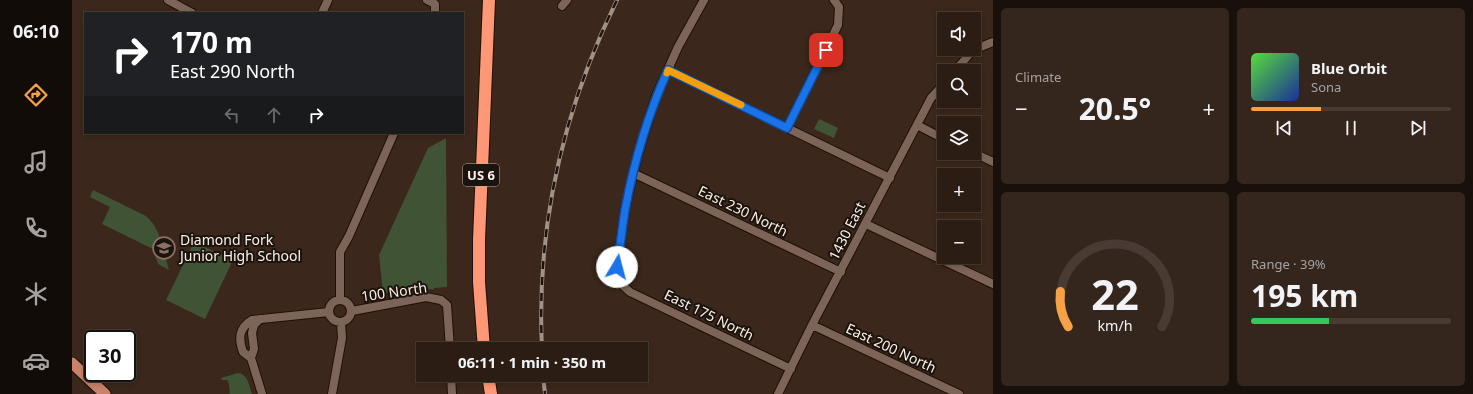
<!DOCTYPE html>
<meta charset="utf-8">
<style>
:root{--surface:#2c1d14;--page:#34261d;--text:#f1f3f6;--muted:#a6a2a0;--line:#483b34;--accent:#f5a246}
body{margin:0;font-family:"Noto Sans",sans-serif;background:var(--page);color:var(--text);height:100vh;display:flex;flex-direction:column;font-size:15px;white-space:nowrap}
*{box-sizing:border-box;margin:0}
p{font-size:13px;color:var(--muted)}
.icon{flex:none;width:22px;height:22px;fill:none;stroke:currentColor;stroke-width:2;stroke-linecap:round;stroke-linejoin:round}
.map{position:relative;flex:1;overflow:hidden}
.details{display:flex;flex-direction:column;gap:8px;padding:8px;background:#18100b;width:480px}
.details>*{flex:none}
.hud{position:absolute;left:12px;top:12px;width:380px;height:122px;border-radius:0px;box-shadow:0 2px 6px #0003,0 0 0 1px var(--line);background:#202124;color:#fff;overflow:hidden}
.controls{position:absolute;left:865px;top:12px;display:grid;gap:8px}
.controls a{display:grid;place-items:center;width:44px;height:44px;border-radius:0px;background:var(--surface);box-shadow:0 2px 6px #0003,0 0 0 1px var(--line);font-size:20px}
.speed{position:absolute;left:12px;top:330px;display:flex;gap:8px;font-size:20px;font-weight:700;text-align:center}
.speed>*{display:grid;place-content:center;width:52px;height:52px;border-radius:50%;background:var(--surface);box-shadow:0 2px 6px #0003,0 0 0 1px var(--line);line-height:1}
.speed .limit{border:2px solid #111;border-radius:6px;background:#fff;color:#111}
.pin{position:absolute;display:grid;place-items:center;width:34px;height:34px;color:#fff;margin:-17px;border-radius:8px;box-shadow:0 2px 6px #0006}
.me{position:absolute;width:44px;margin:-22px;rotate:8deg;stroke-linejoin:round;filter:drop-shadow(0 0 3px #0008)}
.turn{display:flex;align-items:center;gap:14px;height:84px;padding:0 20px;font-size:18px}
.turn .icon{width:52px;height:52px;stroke-width:2.5}
.turn b{display:block;font-size:28px;line-height:34px}
.lanes{display:flex;align-items:center;height:38px;padding:0 20px;background:#0003;justify-content:center;gap:20px;direction:ltr}
.lanes .off{opacity:.35}
.big{font-size:30px;font-weight:700;line-height:1.1}
.details .tile{flex:1;display:flex;flex-direction:column;justify-content:center;gap:6px;min-width:0;padding:0 14px;border-radius:6px;background:var(--page)}
.details .dial{align-items:center;gap:0}
.dial svg{height:104px;overflow:visible;fill:none;stroke:var(--line);stroke-width:7;stroke-linecap:round;text-anchor:middle}
.dial text{fill:var(--text);stroke:none}
.song{display:flex;align-items:center;gap:12px}
.cover{width:48px;height:48px;border-radius:6px;background:linear-gradient(135deg,hsl(110 70% 55%),hsl(230 70% 35%))}
.played{height:4px;border-radius:2px;background:linear-gradient(90deg,var(--accent) 35%,var(--line) 35%)}
.keys{display:flex;justify-content:space-around;direction:ltr}
.heat{display:flex;justify-content:space-between;align-items:center;font-size:22px;direction:ltr}
.charge{height:6px;border-radius:3px;background:linear-gradient(90deg,#34c759 39%,var(--line) 0)}
.details .tiles{flex:1;display:grid;gap:8px;grid-template-columns:repeat(2,1fr)}
.trip{position:absolute;left:344px;top:342px;width:232px;height:40px;border-radius:0px;background:var(--surface);box-shadow:0 2px 6px #0003,0 0 0 1px var(--line);font-weight:700;line-height:40px;text-align:center}
main{display:flex;flex:1;min-height:0}
.tabs{display:flex;flex-direction:column;width:72px;justify-content:space-around;align-items:center;background:#120c08;color:var(--muted)}
.tabs .icon{width:28px;height:28px}
.tabs .active{color:var(--accent)}
.tabs b{font-size:18px;color:var(--text)}
.map>svg:first-child{display:block}
.green{fill:#405334}
.lines{fill:none;stroke-linecap:round;stroke-linejoin:round}
.minor-casing{stroke:#211005;stroke-width:10}
.major-casing{stroke:#211005;stroke-width:13}
.highway-casing{stroke:#211005;stroke-width:14}
.minor{stroke:#7c6558;stroke-width:8}
.major{stroke:#c9836a;stroke-width:11}
.highway{stroke:#fd9776;stroke-width:12}
.rail-casing{stroke:#a29187;stroke-width:4}
.rail{stroke:#1b130d;stroke-width:2.5;stroke-dasharray:8;stroke-linecap:butt}
.route-casing{stroke:#114b97;stroke-width:10}
.route{stroke:#1a73e8;stroke-width:7}
.slow{stroke:#f59e0b;stroke-width:7}
.labels{text-anchor:middle;stroke-width:4;stroke-linejoin:round;paint-order:stroke}
.shield{fill:#1b130d;stroke:#baaea6;stroke-width:1}
.shield-label{font-size:13px;font-weight:bold;fill:#fef0e8}
.street-label{font-size:14px;fill:#fef0e8;stroke:#1b130d}
.poi-label{font-size:14px;fill:#fef0e8;stroke:#1b130d;text-anchor:start}
</style>
<main>
<nav class="tabs">
<b>06:10</b>
<svg class="icon active" aria-label="directions" viewBox="0 0 24 24"><path d="M12 3l9 9-9 9-9-9zM9 14v-3h6M13 9l2 2-2 2"/></svg>
<svg class="icon" aria-label="music" viewBox="0 0 24 24"><path d="M9 18V5l10-2v13"/><circle cx="6" cy="18" r="3"/><circle cx="16" cy="16" r="3"/></svg>
<svg class="icon" aria-label="phone" viewBox="0 0 24 24"><path d="M5 4h4l2 5-3 2q2 4 5 5l2-3 5 2v4C11 20 4 13 5 4z"/></svg>
<svg class="icon" aria-label="climate" viewBox="0 0 24 24"><path d="M12 3v18M4 7l16 10M4 17L20 7"/></svg>
<svg class="icon" aria-label="car" viewBox="0 0 24 24"><path d="M5 17H2v-5l4-1 3-4h7l3 4 3 1v5h-3M9 17h6M6 11h13"/><circle cx="7" cy="17" r="2"/><circle cx="17" cy="17" r="2"/></svg>
</nav>
<div class="map">
<svg width="921" height="394" viewBox="0 0 921 394">
<rect width="100%" height="100%" fill="#3b271b"/>
<path class="green" d="M 747,119 L 766,128 L 762,138 L 742,129 Z
M 374,138 L 375,287 L 362,288 L 361,290 L 359,289 L 311,293 L 307,255 L 356,148 Z
M 21,190 L 74,216 C 89,228 92,253 97,270 L 86,264 L 81,249 L 30,224 L 38,207 L 18,197 Z
M 122,242 L 161,260 L 133,319 L 94,300 Z
M 166,373 C 176,374 177,386 180,394 L 156,394 L 158,393 L 156,380 L 150,380 L 149,378 Z"/>
<g class="lines">
<g class="minor-casing">
<path id="minor" d="M 96,0 L 120,13
M 355,0 L 363,4 L 363,13
M 632,0 L 606,47 L 584,96 L 566,154 L 553,209 L 545,267 L 547,282 L 558,292 L 719,369
M 490,6 L 495,0
M 250,13 L 256,0
M 596,70 L 818,178
M 883,71 L 901,50 L 921,42
M 845,125 L 872,139
M 715,128 L 766,25 L 767,7 L 762,0
M 902,153 L 921,162
M 561,173 L 769,272
M 794,224 L 921,284
M257 311a11 11 0 1 1 22 0a11 11 0 1 1-22 0Z
M 268,300 L 268,252 L 277,236 L 322,133
M 280,311 L 354,297 L 369,300 L 375,305 L 378,349
M 188,319 L 182,325 L 180,333 L 182,349 L 179,358 L 190,394
M 740,325 L 887,394
M 179,358 L 171,352 C 166,338 167,328 180,320 L 257,312
M 379,375 L 380,394
M 260,394 L 270,338 L 269,322
M 706,394 L 740,325 L 859,98 L 872,84"/>
</g>
<g class="major-casing">
<path id="major" d="M 0,363 L 33,394"/>
</g>
<g class="highway-casing">
<path id="highway" d="M 412,349 L 407,282 L 407,240 L 417,0
M 416,375 L 419,394"/>
</g>
<use href="#minor" class="minor"/>
<use href="#major" class="major"/>
<use href="#highway" class="highway"/>
<g class="rail-casing">
<path id="rail" d="M 470,349 C 464,226 491,110 545,0
M 471,375 L 473,394"/>
</g>
<use href="#rail" class="rail"/>
</g>
<g class="lines">
<g class="route-casing">
<path id="route" d="M 545,267 C 548,248 550,229 553,210 C 562,162 576,114 596,70 L 715,128 L 754,50"/>
</g>
<use href="#route" class="route"/>
<path class="slow" d="M 595,73 L 596,70 L 669,105"/>
</g>
<defs>
<g id="school-ring" transform="scale(1.15)"><circle r="9.5" fill="#1b130d" stroke="#8d6e63" stroke-width="1.5"/><path d="M0-5L7-2L0 1L-7-2ZM-4 1L0 2.5L4 1V4Q0 6-4 4Z" fill="#8d6e63"/></g>
</defs>
<g fill-rule="evenodd">
<use href="#school-ring" x="92" y="248"/>
</g>
<g class="labels">
<rect class="shield" x="391" y="164" width="36" height="22" rx="3"/>
<g class="shield-label">
<text x="409" y="180">US 6</text>
</g>
<g class="street-label">
<text transform="translate(671 211) rotate(26)" y="5">East 230 North</text>
<text transform="translate(775 231) rotate(-63)" y="5">1430 East</text>
<text transform="translate(322 292) rotate(-8)" y="5">100 North</text>
<text transform="translate(637 315) rotate(26)" y="5">East 175 North</text>
<text transform="translate(819 348) rotate(25)" y="5">East 200 North</text>
</g>
<g class="poi-label">
<text x="108" y="245">Diamond Fork<tspan x="108" dy="16">Junior High School</tspan></text>
</g>
</g>
</svg>
<div class="controls">
<a><svg class="icon" aria-label="sound" viewBox="0 0 24 24"><path d="M4 9h4l5-4v14l-5-4H4zM17 9q2 3 0 6"/></svg></a>
<a><svg class="icon" aria-label="search" viewBox="0 0 24 24"><circle cx="10" cy="10" r="6"/><path d="M15 15l6 6"/></svg></a>
<a><svg class="icon" aria-label="layers" viewBox="0 0 24 24"><path d="M12 4l9 5-9 5-9-5zM3 14l9 5 9-5"/></svg></a>
<a>+</a>
<a>−</a>
</div>
<div class="speed"><div class="limit">30</div></div>
<div class="pin" style="left:754px;top:50px;background:#d93025"><svg class="icon" aria-label="arrive" viewBox="0 0 24 24"><path d="M6 21V4h12l-3 4 3 4H6"/></svg></div>
<svg class="me" style="left:545px;top:267px" viewBox="-20 -20 40 40"><circle r="19" fill="#fff"/><path d="M0-13L10 11 0 6-10 11z" fill="#1a73e8"/></svg>
<div class="trip">06:11 · 1 min · 350 m</div>
<div class="hud">
<div class="turn"><svg class="icon" aria-label="right" viewBox="0 0 24 24"><path d="M7 20v-9h11M14 6l5 5-5 5"/></svg><div><b>170 m</b>East 290 North</div></div>
<div class="lanes"><svg class="icon off" aria-label="left" viewBox="0 0 24 24"><path d="M17 20v-9H6M10 6l-5 5 5 5"/></svg><svg class="icon off" aria-label="ahead" viewBox="0 0 24 24"><path d="M12 20V5M6 11l6-6 6 6"/></svg><svg class="icon" aria-label="right" viewBox="0 0 24 24"><path d="M7 20v-9h11M14 6l5 5-5 5"/></svg></div>
</div>
</div>
<section class="details">
<div class="tiles">
<div class="tile"><p>Climate</p>
<div class="heat"><a>−</a><b class="big">20.5°</b><a>+</a></div>
</div>
<div class="tile">
<div class="song"><i class="cover"></i><div><b>Blue Orbit</b><p>Sona</p></div></div>
<div class="played"></div>
<div class="keys"><svg class="icon" aria-label="previous" viewBox="0 0 24 24"><path d="M18 5L8 12l10 7zM5 5v14"/></svg><svg class="icon" aria-label="pause" viewBox="0 0 24 24"><path d="M8 5v14M16 5v14"/></svg><svg class="icon" aria-label="next" viewBox="0 0 24 24"><path d="M6 5l10 7-10 7zM19 5v14"/></svg></div>
</div>
<div class="tile dial"><svg viewBox="0 0 100 80">
<path d="M14 69A42 42 0 1 1 86 69"/>
<path d="M14 69A42 42 0 0 1 8 42" stroke="#f5a246"/>
<text x="50" y="56" font-size="32" font-weight="700">22</text>
<text x="50" y="72" font-size="11">km/h</text>
</svg></div>
<div class="tile"><p>Range · 39%</p><b class="big">195 km</b><div class="charge"></div></div>
</div>
</section>
</main>
